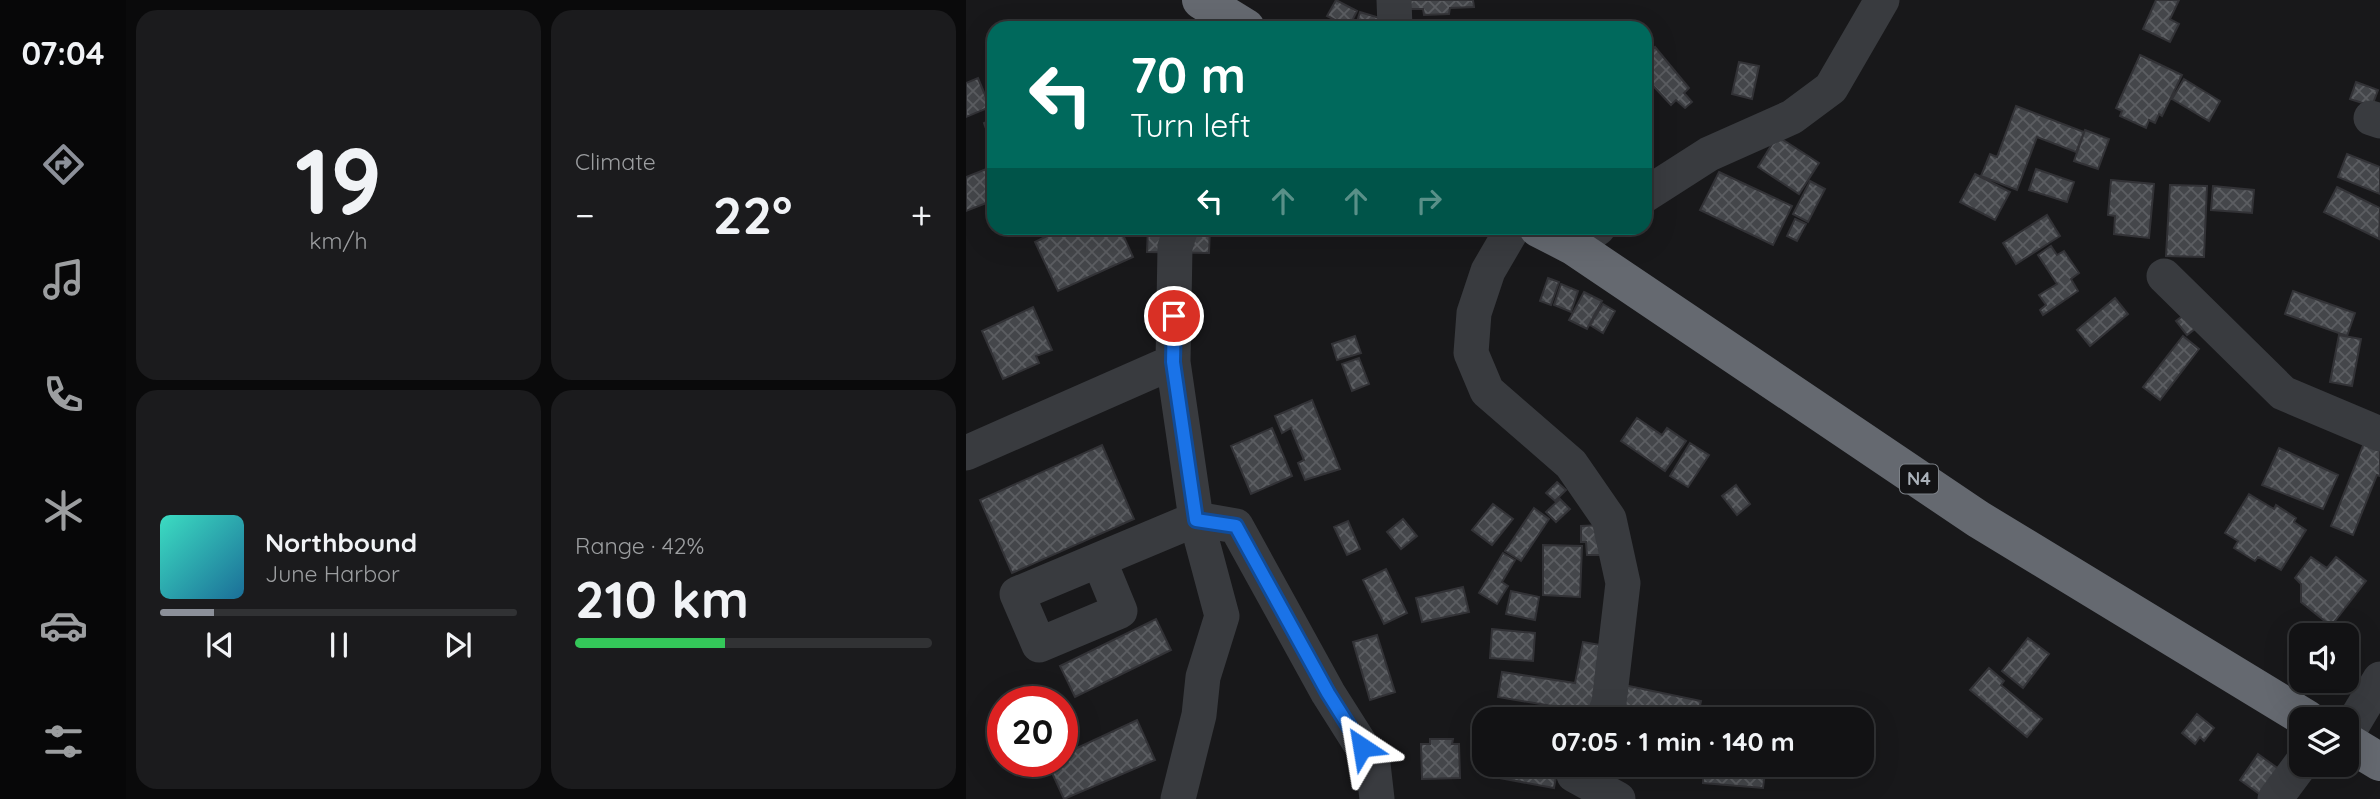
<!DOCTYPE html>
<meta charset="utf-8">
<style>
:root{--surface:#121214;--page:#1b1b1d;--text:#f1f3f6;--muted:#9c9ea0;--line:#313234;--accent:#8c9099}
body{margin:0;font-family:Quicksand,sans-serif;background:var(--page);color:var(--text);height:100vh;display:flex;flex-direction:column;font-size:26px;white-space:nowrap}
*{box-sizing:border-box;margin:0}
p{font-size:23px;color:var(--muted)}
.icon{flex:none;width:38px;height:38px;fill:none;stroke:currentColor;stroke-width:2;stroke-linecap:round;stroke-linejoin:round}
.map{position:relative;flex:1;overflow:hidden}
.side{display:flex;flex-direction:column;gap:10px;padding:10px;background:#0a0a0b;width:840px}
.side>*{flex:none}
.banner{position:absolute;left:21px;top:21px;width:665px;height:214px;border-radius:21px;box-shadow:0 7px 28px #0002,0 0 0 2px var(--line);background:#00695c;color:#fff;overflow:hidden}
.fabs{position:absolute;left:1323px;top:623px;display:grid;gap:14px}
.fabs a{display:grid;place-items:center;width:70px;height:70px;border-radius:14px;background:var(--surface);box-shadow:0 7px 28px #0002,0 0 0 2px var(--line);font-size:35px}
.speed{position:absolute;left:21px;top:686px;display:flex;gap:14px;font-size:35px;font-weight:700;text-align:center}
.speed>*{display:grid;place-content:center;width:91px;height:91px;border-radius:50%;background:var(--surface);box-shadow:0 7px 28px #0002,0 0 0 2px var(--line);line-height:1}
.speed .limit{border:10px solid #d22;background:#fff;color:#111}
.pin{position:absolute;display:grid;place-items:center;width:60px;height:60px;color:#fff;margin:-30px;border:4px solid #fff;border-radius:50%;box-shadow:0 2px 7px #0007}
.me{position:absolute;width:77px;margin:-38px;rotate:327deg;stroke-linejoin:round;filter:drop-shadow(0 0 5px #0008)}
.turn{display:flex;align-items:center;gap:24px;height:147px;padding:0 28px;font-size:32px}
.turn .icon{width:91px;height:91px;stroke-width:2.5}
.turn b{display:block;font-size:49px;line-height:60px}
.lanes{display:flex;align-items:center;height:66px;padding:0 28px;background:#0003;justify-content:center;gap:35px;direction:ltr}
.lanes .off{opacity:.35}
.big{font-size:52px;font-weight:800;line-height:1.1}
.side .card{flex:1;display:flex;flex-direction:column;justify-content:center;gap:10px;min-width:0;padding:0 24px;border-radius:21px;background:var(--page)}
.side .dial{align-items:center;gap:0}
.dial b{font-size:91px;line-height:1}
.song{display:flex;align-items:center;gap:21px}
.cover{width:84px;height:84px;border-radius:10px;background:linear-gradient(135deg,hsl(170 70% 55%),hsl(200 70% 35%))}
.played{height:7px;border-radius:4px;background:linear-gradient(90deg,var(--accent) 15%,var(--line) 15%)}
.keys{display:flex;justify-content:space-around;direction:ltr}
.heat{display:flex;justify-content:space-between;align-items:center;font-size:38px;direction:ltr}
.charge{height:10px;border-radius:5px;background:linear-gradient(90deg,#34c759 42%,var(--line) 0)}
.side .tiles{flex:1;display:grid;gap:10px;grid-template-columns:repeat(2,1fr)}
.trip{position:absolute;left:506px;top:707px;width:402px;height:70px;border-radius:21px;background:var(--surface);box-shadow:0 7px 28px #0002,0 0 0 2px var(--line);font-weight:800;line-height:70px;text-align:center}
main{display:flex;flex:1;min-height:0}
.tabs{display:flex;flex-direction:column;width:126px;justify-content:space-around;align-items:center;background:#070708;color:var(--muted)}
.tabs .icon{width:49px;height:49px}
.tabs .selected{color:var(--accent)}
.tabs b{font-size:32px;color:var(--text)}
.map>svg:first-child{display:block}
.building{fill:url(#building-cross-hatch);stroke:#323236;stroke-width:2}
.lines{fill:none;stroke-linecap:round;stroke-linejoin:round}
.minor{stroke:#393b3f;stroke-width:35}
.highway{stroke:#656970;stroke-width:38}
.route-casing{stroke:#114b97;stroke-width:18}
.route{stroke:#1a73e8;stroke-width:12}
.labels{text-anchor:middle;stroke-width:7;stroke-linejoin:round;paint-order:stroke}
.shield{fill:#131315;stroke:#7d8288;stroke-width:2}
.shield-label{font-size:18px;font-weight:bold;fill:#aab1b9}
</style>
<main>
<nav class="tabs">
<b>07:04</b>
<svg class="icon selected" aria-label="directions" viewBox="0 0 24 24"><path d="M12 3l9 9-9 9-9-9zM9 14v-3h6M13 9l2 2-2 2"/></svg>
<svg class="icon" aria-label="music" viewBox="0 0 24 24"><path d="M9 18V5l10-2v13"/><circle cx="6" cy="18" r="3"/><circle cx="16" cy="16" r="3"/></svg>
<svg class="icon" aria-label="phone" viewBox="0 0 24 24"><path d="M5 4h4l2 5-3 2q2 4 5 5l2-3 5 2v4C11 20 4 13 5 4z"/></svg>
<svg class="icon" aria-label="climate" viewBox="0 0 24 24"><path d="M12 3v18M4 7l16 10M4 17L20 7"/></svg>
<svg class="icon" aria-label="car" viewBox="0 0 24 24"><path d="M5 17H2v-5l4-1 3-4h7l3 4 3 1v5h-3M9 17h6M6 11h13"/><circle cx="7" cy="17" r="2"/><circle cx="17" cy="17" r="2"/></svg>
<svg class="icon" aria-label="filters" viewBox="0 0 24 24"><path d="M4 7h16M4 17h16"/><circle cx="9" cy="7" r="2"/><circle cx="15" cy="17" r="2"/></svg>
</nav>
<section class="side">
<div class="tiles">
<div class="card dial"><b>19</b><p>km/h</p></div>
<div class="card"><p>Climate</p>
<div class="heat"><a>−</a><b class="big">22°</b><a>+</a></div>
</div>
<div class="card">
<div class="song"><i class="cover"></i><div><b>Northbound</b><p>June Harbor</p></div></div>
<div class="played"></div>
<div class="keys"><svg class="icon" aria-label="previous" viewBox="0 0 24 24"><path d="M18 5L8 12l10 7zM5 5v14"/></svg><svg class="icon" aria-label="pause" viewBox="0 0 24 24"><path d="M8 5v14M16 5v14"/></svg><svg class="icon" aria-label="next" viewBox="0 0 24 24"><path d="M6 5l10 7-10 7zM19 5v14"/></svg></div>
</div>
<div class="card"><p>Range · 42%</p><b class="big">210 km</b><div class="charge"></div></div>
</div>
</section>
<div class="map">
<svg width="1414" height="799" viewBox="0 0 1414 799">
<defs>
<pattern id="building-cross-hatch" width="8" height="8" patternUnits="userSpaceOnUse" patternTransform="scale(1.75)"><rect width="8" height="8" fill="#44464a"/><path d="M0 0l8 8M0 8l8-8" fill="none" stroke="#5c5e62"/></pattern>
</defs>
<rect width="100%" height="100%" fill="#18181a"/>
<path class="building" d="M 370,0 L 391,11 L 383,27 L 361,16 Z
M 439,0 L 507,0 L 508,7 L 484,8 L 483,14 L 458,15 L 457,9 L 439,9 Z
M 1190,0 L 1213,0 L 1204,19 L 1213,24 L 1204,42 L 1177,29 Z
M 394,12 L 420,20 L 418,28 L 389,28 Z
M 689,47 L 723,88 L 718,93 L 726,102 L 719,108 L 710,100 L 705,105 L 679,77 L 679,56 Z
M 1174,55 L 1216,75 L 1196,116 L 1193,114 L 1189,123 L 1183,120 L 1180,128 L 1154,116 L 1156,111 L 1150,108 Z
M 773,62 L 793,66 L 786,99 L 766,94 Z
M 12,78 L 24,107 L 0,117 L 0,83 Z
M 1218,79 L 1254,101 L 1243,121 L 1206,99 Z
M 1390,82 L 1412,90 L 1406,106 L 1384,99 Z
M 1050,106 L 1118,132 L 1110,152 L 1071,137 L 1051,190 L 1015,176 L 1024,154 L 1031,157 Z
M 28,119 L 28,144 L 26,145 L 18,123 Z
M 1119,130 L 1143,139 L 1132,169 L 1108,161 Z
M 811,136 L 853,163 L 833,194 L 792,167 Z
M 1381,154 L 1414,167 L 1414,194 L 1372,177 Z
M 28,166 L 28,200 L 0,211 L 0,177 Z
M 1070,169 L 1108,182 L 1101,202 L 1063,190 Z
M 753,172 L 826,206 L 807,245 L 734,210 Z
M 1009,174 L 1044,192 L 1029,220 L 994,202 Z
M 1145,180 L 1188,184 L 1183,238 L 1148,234 L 1149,216 L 1142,215 Z
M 844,181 L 859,189 L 842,222 L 827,214 Z
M 1204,185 L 1241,186 L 1238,257 L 1200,256 Z
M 1247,186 L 1288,190 L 1286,213 L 1245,210 Z
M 1371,187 L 1414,208 L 1413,239 L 1358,212 Z
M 1081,215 L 1094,236 L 1050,264 L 1037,243 Z
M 829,219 L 840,224 L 831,241 L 821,236 Z
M 97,228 L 154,228 L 167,257 L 92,291 L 69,242 Z
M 182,228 L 244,228 L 243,253 L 181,252 Z
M 1085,246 L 1091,255 L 1098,251 L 1113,273 L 1105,279 L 1112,291 L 1077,315 L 1074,310 L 1080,305 L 1073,295 L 1091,284 L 1072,255 Z
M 582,278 L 593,282 L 585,305 L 574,301 Z
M 595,284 L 612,291 L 605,312 L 588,305 Z
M 1327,291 L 1389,313 L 1381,336 L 1319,314 Z
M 618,292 L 636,301 L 621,329 L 603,320 Z
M 1149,298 L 1162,314 L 1124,346 L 1111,330 Z
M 637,304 L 649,311 L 637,333 L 624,325 Z
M 67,307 L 86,350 L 70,356 L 73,363 L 37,379 L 16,331 Z
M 1227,308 L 1238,322 L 1221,335 L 1210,321 Z
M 1373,335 L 1395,339 L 1386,386 L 1364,382 Z
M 389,336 L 395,353 L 371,360 L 366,344 Z
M 1217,336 L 1233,349 L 1194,400 L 1177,387 Z
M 393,358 L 403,384 L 386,391 L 376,364 Z
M 346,400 L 374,469 L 339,480 L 332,463 L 338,460 L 325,428 L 316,433 L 309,416 Z
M 671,418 L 696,435 L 701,428 L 720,441 L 699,471 L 655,441 Z
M 306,428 L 326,476 L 285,494 L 265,446 Z
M 724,443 L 743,455 L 722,487 L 704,476 Z
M 1398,443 L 1414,449 L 1414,476 L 1411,475 L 1387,535 L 1365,526 Z
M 136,445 L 168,519 L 46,573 L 14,500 Z
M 1313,448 L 1372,475 L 1357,509 L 1296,485 Z
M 591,482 L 600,490 L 589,501 L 580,493 Z
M 770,485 L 784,504 L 771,515 L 756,496 Z
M 1283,494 L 1308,509 L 1310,505 L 1330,518 L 1328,522 L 1340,530 L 1315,570 L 1292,557 L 1289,561 L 1268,548 L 1272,541 L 1259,533 Z
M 594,499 L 604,509 L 590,522 L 580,512 Z
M 527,504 L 547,519 L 526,545 L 506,530 Z
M 568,508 L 583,519 L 555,561 L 539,551 Z
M 437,519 L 451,536 L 435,549 L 421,532 Z
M 382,521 L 394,549 L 381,555 L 368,527 Z
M 636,525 L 637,555 L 621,555 L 620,542 L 615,542 L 615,526 Z
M 577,545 L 616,546 L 614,597 L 577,595 Z
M 537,553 L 549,560 L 536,582 L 542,586 L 531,604 L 513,593 Z
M 1345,557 L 1361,568 L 1370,557 L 1400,581 L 1365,626 L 1335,602 L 1335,584 L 1329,578 Z
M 420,569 L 441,613 L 418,624 L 397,580 Z
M 497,587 L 503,612 L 456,622 L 450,598 Z
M 545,591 L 573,597 L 569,620 L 540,614 Z
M 190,619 L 205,650 L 109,697 L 94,666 Z
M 526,629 L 569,633 L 567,661 L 524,658 Z
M 411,635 L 429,692 L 404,700 L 387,642 Z
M 1062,638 L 1083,654 L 1057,688 L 1036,671 Z
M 617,642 L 640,646 L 628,713 L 532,697 L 536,672 L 609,683 Z
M 1023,668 L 1038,681 L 1035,685 L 1076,719 L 1061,737 L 1004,690 Z
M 653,684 L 735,701 L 731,719 L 648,719 Z
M 1231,714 L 1248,728 L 1238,741 L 1234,737 L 1229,744 L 1216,733 Z
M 171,720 L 189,760 L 98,799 L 81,762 L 96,761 L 96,755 Z
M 464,739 L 487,739 L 486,744 L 493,744 L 494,778 L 456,779 L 455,744 L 464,744 Z
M 1292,754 L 1317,772 L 1299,798 L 1274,780 Z
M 519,765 L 592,765 L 588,788 L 517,775 Z
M 738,765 L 800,765 L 797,788 L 737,783 Z"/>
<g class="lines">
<path class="minor" d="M 428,0 L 429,28
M 1405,118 L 1414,121
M 679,195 L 743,154 L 826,117 L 865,88 L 916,0
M 547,228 L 522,271 L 508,313 L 505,353 L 521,391 L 605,464 L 643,519 L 657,583 L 643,703 L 637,719
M 607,246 L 632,228
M 1198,276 L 1317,393 L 1414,434
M 0,453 L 207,362
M 133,560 L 154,611 L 73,645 L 51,594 L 230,519 L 270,526 L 362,693 L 407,764 L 411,799
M 1381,734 L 1414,679
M 608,775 L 652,799
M 212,799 L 233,715 L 237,677 L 256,616 L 230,519 L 207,362 L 209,247 L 215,228
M 1309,799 L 1335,764"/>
<path class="highway" d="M 235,0 L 280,28
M 572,228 L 607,246 L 1012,519 L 1341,719
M 1381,742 L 1414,762"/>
</g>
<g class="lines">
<g class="route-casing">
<path id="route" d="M 208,316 L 207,362 L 230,520 L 270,526 L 362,693 L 396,747"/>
</g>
<use href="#route" class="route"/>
</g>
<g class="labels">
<rect class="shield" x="934" y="464.5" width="38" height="29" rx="5"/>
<g class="shield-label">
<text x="953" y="485">N4</text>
</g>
</g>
</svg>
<div class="fabs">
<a><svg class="icon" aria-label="sound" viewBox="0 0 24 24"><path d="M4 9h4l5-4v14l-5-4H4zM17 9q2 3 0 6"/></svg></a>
<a><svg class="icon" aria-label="layers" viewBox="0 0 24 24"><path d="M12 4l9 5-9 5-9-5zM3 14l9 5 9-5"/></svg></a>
</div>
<div class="speed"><div class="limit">20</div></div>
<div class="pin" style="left:208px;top:316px;background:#d93025"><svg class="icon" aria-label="arrive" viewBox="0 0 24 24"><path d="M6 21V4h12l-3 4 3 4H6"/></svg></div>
<svg class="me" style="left:396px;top:747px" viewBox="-20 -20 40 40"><path d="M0-17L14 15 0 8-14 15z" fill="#1a73e8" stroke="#fff" stroke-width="4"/></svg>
<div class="trip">07:05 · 1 min · 140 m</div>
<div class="banner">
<div class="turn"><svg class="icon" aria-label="left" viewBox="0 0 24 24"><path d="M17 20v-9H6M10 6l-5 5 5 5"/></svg><div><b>70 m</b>Turn left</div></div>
<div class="lanes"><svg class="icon" aria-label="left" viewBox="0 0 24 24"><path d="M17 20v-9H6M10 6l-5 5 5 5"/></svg><svg class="icon off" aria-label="ahead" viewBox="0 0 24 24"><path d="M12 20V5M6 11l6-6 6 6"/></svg><svg class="icon off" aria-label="ahead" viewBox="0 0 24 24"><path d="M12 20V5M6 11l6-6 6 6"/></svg><svg class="icon off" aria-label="right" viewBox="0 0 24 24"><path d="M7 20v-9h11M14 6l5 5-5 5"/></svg></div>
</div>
</div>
</main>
